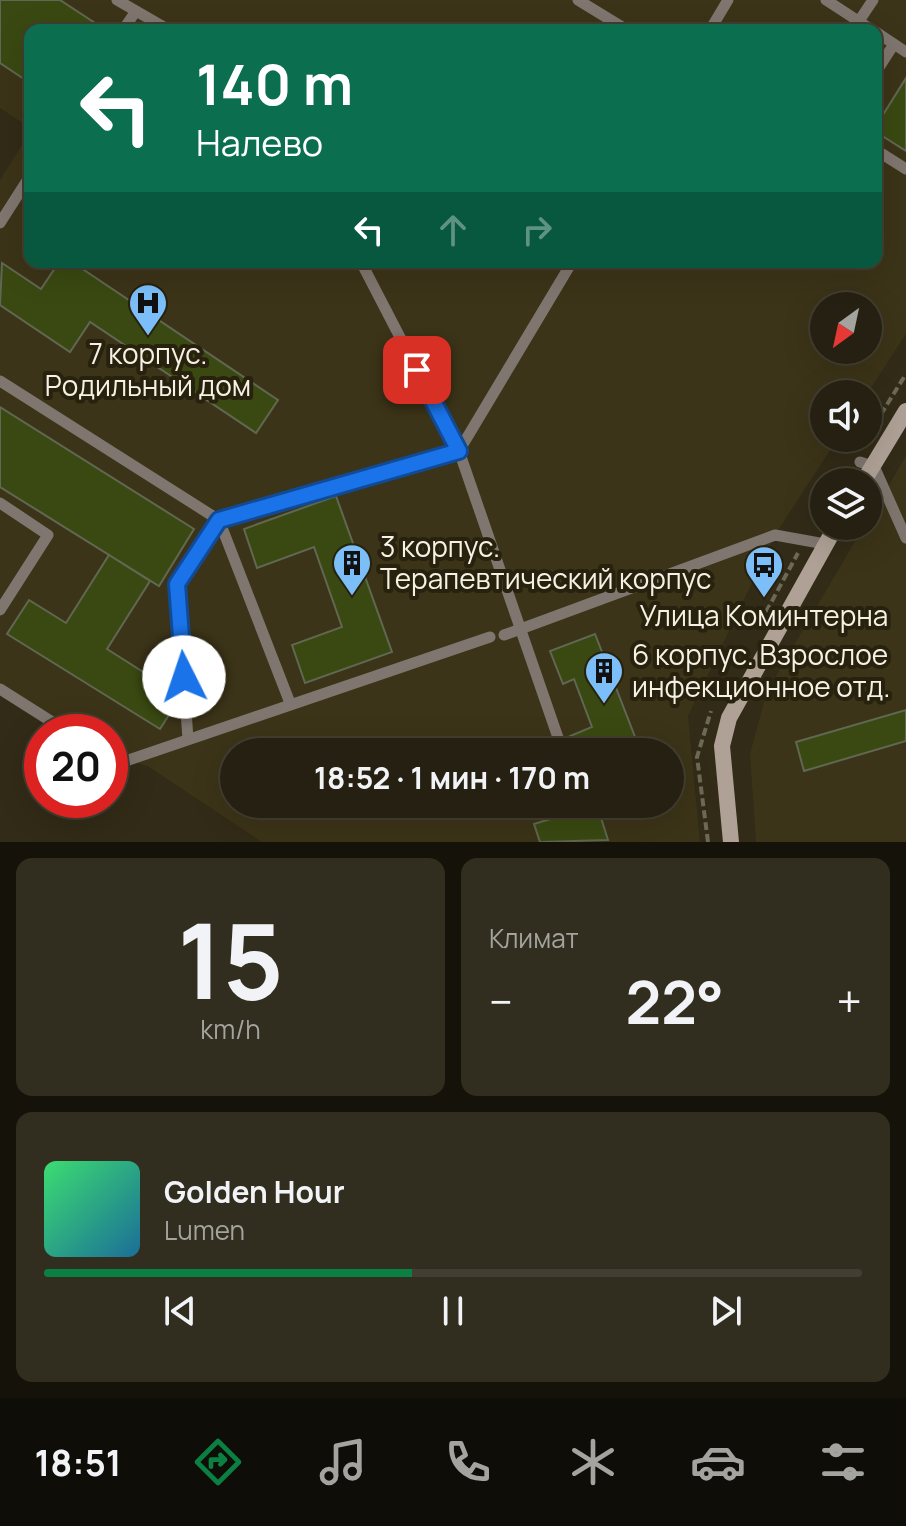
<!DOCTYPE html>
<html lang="ru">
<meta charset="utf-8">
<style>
:root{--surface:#252011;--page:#312d1f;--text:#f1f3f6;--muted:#a3a39f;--line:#423e31;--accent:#0b8043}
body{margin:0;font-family:Manrope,sans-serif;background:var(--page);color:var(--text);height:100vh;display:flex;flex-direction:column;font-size:30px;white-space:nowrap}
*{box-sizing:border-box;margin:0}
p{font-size:26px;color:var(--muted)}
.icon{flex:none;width:44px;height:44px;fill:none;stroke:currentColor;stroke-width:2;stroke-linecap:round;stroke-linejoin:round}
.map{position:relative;height:842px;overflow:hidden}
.side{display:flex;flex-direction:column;gap:16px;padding:16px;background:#141209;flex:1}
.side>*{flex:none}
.hud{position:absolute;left:24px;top:24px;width:858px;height:244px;border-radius:16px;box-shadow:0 8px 32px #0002,0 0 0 2px var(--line);background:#0b6e4f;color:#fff;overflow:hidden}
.needle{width:52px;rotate:213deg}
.fabs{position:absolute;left:810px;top:292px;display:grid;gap:16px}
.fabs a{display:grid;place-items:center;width:72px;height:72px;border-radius:50%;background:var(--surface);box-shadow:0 8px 32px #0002,0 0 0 2px var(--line);font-size:40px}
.speed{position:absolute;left:24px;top:714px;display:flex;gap:16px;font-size:40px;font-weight:700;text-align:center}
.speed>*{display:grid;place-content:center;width:104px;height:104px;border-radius:50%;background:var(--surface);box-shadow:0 8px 32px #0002,0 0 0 2px var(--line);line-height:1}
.speed .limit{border:12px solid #d22;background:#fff;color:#111}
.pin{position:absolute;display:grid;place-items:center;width:68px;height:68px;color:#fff;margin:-34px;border-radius:16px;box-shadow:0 4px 12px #0006}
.me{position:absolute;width:88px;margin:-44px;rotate:356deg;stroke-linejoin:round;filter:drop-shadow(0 0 6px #0008)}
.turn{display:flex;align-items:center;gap:28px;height:168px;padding:0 40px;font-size:36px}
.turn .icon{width:104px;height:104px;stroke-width:2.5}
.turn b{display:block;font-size:56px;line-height:68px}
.lanes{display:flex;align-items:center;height:76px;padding:0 40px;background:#0003;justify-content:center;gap:40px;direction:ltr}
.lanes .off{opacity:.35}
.big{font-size:60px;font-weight:700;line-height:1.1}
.side .widget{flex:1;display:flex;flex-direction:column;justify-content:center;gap:12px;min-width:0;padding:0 28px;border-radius:16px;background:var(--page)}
.side .dial{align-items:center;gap:0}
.dial b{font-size:104px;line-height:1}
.song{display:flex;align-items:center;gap:24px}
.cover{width:96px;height:96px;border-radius:12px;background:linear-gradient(135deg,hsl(140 70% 55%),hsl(200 70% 35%))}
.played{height:8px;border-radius:4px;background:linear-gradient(90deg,var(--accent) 45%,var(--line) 45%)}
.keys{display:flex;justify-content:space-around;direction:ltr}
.heat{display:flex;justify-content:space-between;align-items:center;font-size:44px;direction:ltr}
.side .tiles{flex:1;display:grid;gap:16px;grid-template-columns:1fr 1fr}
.widget:last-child{grid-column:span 2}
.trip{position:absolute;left:220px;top:738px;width:464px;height:80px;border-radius:40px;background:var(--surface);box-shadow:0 8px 32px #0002,0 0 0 2px var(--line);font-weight:700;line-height:80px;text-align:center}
.dock{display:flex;height:128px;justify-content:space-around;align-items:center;background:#0f0d07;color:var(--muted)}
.dock .icon{width:56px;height:56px}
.dock .current{color:var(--accent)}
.dock b{font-size:36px;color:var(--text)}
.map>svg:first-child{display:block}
.built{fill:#3c3418;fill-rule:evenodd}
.building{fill:#3a4911;stroke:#606752;stroke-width:2}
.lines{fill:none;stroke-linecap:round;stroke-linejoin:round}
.path{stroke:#6e6957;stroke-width:4;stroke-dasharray:8 4;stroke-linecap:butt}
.lane{stroke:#7f766f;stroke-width:11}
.secondary{stroke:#afa195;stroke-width:16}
.route-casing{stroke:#114b97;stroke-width:20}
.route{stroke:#1a73e8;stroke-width:14}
.labels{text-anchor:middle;stroke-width:8;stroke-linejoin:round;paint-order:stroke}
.poi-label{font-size:28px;fill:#f5f1e4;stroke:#27210d}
</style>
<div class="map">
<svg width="906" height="842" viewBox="0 0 906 842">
<rect width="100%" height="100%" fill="#312b17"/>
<path class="built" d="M 0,0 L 906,0 L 906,334 L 867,394 L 824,394 L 824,438 L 838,438 L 775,535 L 688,716 L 700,842 L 262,842 L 149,767 L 110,753 L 110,732 L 57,732 L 0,696 L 0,180 L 30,132 L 30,262 L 876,262 L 876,30 L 30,30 L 30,128 L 0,108 ZM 824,306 L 868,306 L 868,350 L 824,350 ZM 234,752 L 670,752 L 670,804 L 234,804 Z
M 906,456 L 906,842 L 756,842 L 750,754 L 767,691 L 864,526 L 868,526 L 868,520 Z"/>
<path class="building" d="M 0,0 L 60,0 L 101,27 L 98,30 L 30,30 L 30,83 L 0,63 Z
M 906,78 L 906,151 L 876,132 L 876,126 Z
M 59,262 L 72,262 L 278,400 L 256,433 L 90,322 L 70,352 L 0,305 L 2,263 L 41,289 Z
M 0,407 L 194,529 L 159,586 L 0,487 Z
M 336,496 L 392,652 L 305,683 L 292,645 L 342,627 L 314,547 L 257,568 L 244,529 Z
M 109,555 L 150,581 L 107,649 L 181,696 L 160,729 L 7,634 L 29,600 L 66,623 Z
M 595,634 L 637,742 L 609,752 L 576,752 L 570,736 L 592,727 L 574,679 L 563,684 L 550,651 Z
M 906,710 L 906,741 L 804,771 L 796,742 Z
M 597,805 L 608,840 L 540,842 L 534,824 Z"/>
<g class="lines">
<path class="path" d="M 868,435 L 906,374
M 865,440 L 866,438
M 766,612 L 798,553
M 708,842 L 697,757 L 711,711"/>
<path class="lane" d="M 117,0 L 169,30
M 578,0 L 627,30
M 826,0 L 872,30
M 859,21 L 873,0
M 123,30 L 136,11
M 710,30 L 728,0
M 876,32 L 906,52
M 876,72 L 894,44
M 876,150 L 906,169
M 0,223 L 30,176
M 361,262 L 459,451
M 0,381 L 219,520 L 459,451 L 563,752
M 459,451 L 572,262
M 860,462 L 872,466
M 873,464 L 906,538
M 0,503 L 48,535 L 0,610
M 219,520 L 290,703
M 504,635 L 775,535 L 825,544
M 0,689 L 68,732
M 188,739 L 177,584 L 219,520
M 110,759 L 117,764 L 490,637"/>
<path class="secondary" d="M 863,482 L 906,411
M 731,842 L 722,746 L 729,718 L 836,526"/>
</g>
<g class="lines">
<g class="route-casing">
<path id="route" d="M 184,677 L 177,584 L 219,520 L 459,451 L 417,370"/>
</g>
<use href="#route" class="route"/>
</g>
<defs>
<g id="hospital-pin" transform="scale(2)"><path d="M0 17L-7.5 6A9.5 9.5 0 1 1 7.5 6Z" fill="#7bbef8" stroke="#27210d"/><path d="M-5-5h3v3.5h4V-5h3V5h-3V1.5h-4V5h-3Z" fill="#111"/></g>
<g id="building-pin" transform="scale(2)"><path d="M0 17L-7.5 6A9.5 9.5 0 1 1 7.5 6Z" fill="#7bbef8" stroke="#27210d"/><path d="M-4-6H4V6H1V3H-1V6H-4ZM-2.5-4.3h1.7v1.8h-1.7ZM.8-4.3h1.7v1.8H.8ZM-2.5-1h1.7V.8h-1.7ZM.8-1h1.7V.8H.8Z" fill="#111"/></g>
<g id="bus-pin" transform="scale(2)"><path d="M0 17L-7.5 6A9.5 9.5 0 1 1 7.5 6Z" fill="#7bbef8" stroke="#27210d"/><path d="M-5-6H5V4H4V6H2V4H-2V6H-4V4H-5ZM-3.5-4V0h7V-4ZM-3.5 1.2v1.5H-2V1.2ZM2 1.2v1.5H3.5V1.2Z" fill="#111"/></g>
</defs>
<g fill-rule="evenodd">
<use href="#hospital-pin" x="148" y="303"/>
<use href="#building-pin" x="352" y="563"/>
<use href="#bus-pin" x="764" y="565"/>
<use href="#building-pin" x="604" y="671"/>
</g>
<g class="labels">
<g class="poi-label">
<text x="148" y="364">7 корпус.<tspan x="148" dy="32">Родильный дом</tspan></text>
<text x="380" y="557" text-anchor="start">3 корпус.<tspan x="380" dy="32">Терапевтический корпус</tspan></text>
<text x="764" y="626">Улица Коминтерна</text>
<text x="632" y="665" text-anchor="start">6 корпус. Взрослое<tspan x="632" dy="32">инфекционное отд.</tspan></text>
</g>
</g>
</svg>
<div class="fabs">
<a><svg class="needle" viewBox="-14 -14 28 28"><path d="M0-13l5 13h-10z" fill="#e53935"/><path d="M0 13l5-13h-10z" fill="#a3a39f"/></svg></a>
<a><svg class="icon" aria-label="sound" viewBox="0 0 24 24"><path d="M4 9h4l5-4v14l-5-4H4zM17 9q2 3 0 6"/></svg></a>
<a><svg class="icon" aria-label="layers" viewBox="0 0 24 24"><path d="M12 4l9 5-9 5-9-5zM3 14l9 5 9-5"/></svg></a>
</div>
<div class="speed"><div class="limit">20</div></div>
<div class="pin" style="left:417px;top:370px;background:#d93025"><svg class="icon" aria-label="arrive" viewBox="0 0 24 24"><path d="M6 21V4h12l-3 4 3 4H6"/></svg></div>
<svg class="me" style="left:184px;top:677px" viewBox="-20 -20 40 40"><circle r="19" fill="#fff"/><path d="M0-13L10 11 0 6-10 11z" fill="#1a73e8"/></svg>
<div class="trip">18:52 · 1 мин · 170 m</div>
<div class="hud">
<div class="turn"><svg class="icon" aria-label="left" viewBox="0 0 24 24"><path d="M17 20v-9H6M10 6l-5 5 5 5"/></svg><div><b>140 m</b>Налево</div></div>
<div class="lanes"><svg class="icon" aria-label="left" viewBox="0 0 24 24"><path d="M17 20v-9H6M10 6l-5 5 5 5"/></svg><svg class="icon off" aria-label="ahead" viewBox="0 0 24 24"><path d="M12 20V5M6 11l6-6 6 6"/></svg><svg class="icon off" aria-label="right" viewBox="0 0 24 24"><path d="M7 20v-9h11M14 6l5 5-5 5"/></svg></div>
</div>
</div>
<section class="side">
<div class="tiles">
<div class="widget dial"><b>15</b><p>km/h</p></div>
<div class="widget"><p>Климат</p>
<div class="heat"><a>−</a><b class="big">22°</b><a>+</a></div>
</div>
<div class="widget">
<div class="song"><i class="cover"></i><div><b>Golden Hour</b><p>Lumen</p></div></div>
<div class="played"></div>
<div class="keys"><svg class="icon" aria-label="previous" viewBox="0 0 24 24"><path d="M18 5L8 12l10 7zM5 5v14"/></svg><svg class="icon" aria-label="pause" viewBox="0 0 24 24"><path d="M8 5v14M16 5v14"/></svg><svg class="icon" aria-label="next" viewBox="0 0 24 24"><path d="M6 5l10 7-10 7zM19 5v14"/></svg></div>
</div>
</div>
</section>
<nav class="dock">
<b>18:51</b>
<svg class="icon current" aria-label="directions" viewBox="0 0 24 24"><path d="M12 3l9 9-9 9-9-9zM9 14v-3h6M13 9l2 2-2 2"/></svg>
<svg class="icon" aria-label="music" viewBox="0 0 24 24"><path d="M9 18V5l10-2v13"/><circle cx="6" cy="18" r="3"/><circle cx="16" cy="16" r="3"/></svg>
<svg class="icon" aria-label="phone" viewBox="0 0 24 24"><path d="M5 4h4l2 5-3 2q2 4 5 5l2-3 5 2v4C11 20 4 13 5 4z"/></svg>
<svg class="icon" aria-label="climate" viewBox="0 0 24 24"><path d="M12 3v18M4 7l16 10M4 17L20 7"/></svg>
<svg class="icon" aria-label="car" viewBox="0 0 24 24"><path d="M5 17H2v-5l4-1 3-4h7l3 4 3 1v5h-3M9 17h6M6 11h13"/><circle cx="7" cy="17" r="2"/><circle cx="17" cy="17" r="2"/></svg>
<svg class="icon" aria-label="filters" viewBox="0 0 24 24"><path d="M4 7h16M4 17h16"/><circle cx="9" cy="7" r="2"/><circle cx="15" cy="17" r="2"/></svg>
</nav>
